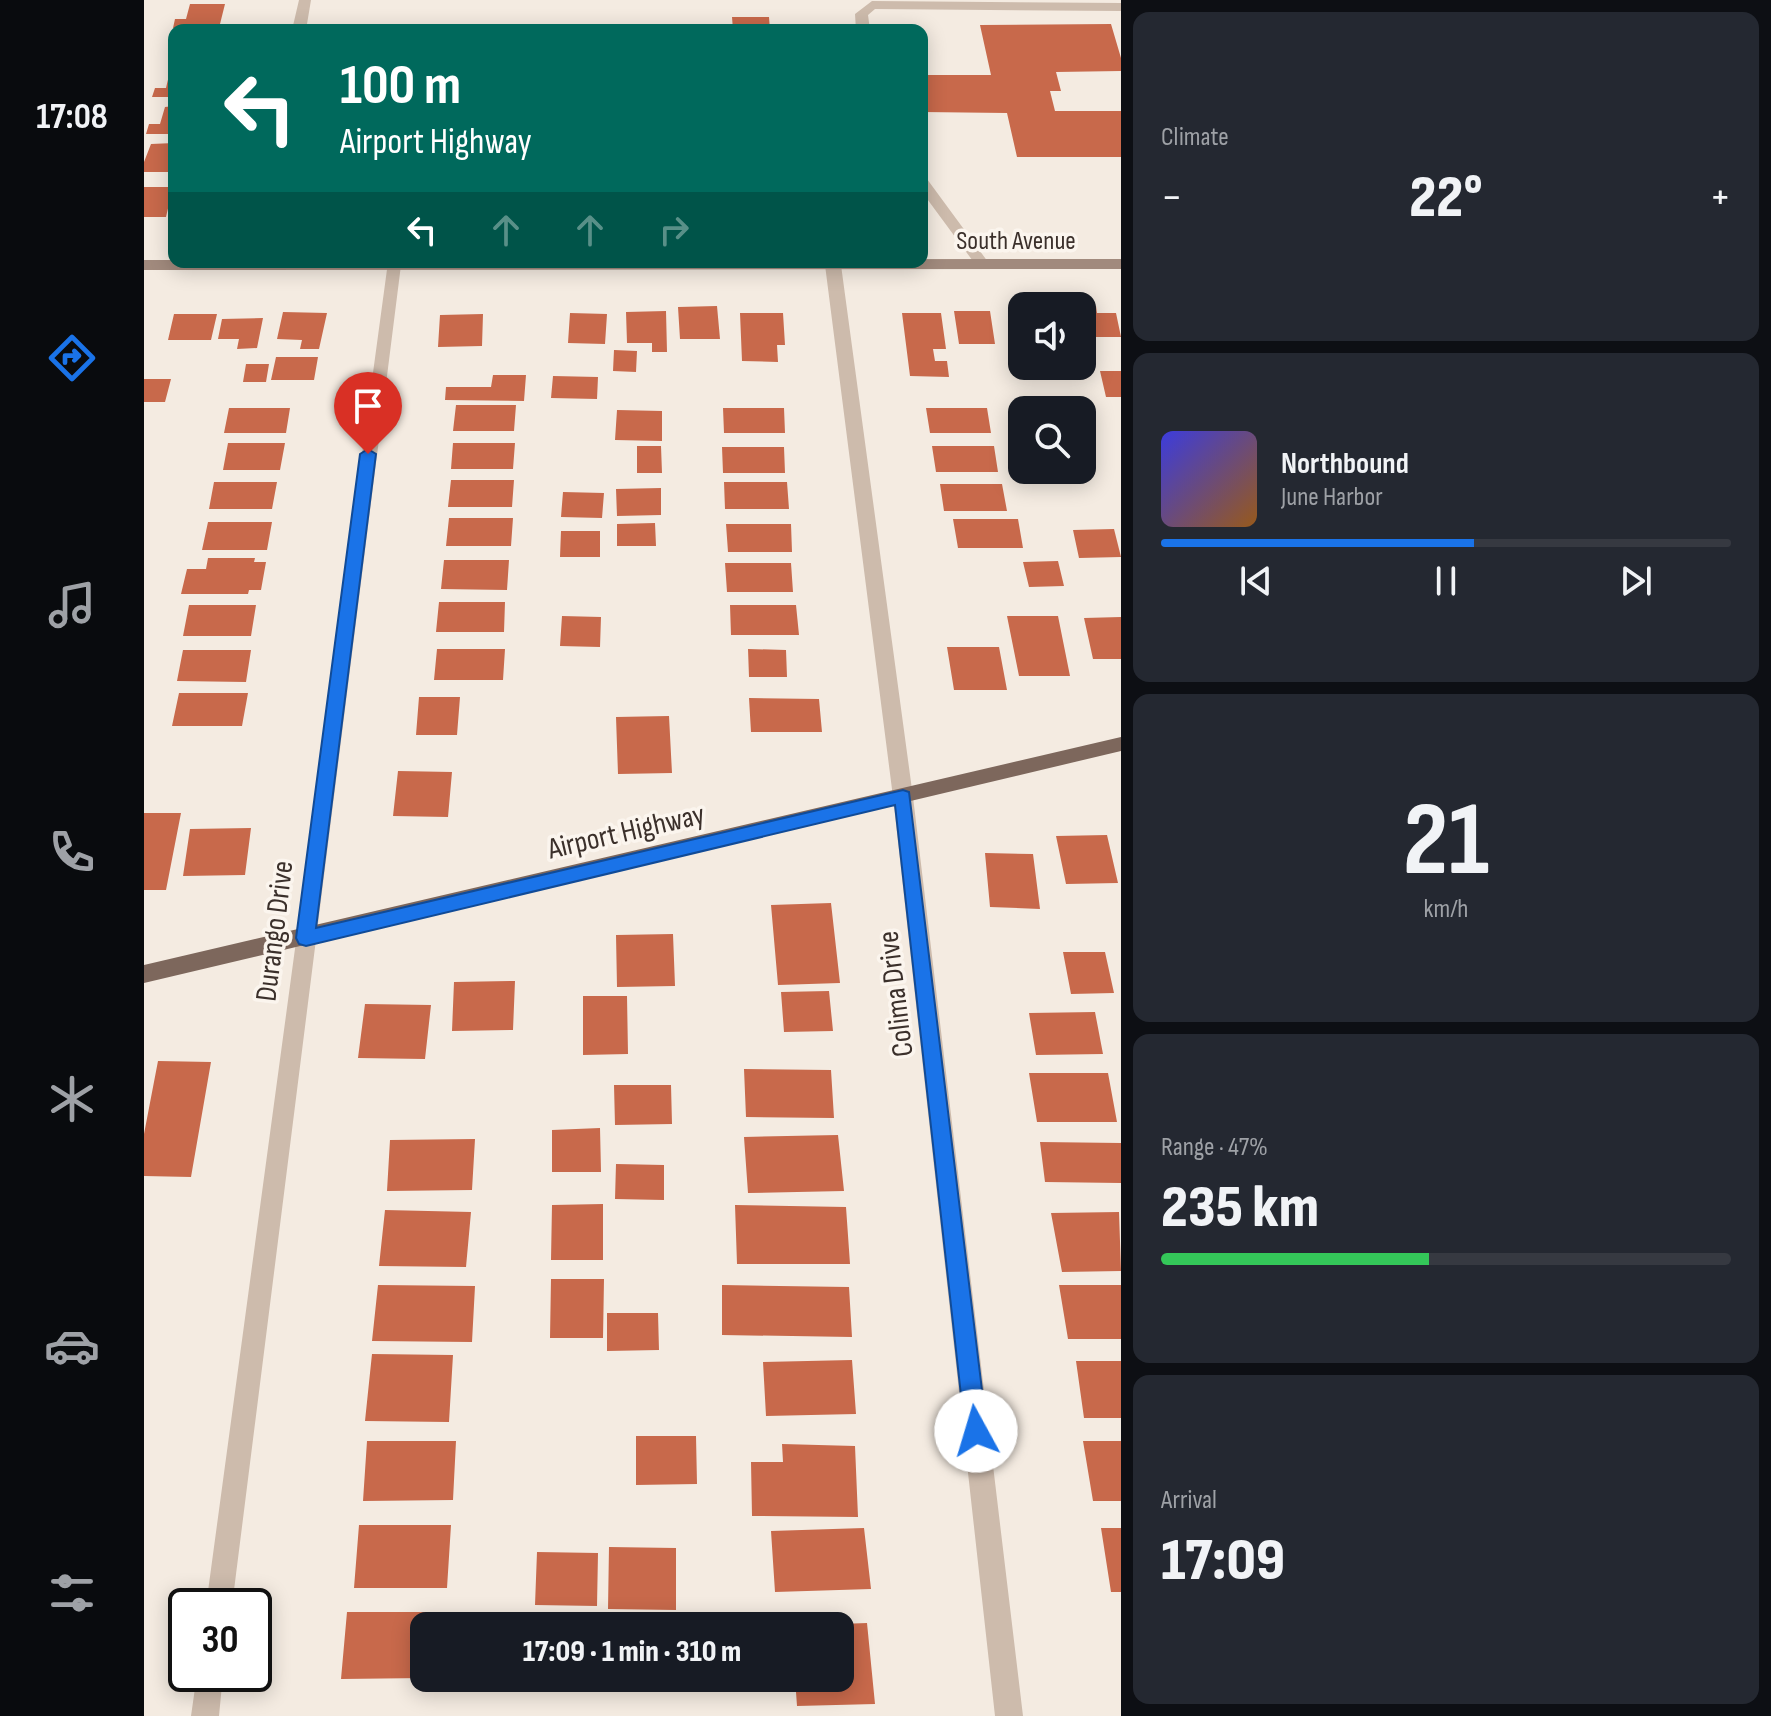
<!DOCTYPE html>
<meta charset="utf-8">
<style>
:root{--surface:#171b24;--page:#242831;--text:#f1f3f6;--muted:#9ea1a6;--line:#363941;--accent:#1a73e8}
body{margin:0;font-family:"Sofia Sans Condensed",sans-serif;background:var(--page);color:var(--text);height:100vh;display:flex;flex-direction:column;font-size:30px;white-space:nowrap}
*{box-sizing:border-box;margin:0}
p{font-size:26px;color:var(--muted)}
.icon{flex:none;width:44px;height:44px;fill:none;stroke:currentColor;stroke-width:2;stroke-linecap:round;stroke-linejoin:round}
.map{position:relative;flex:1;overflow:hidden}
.details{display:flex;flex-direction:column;gap:12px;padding:12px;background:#0d0f14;width:650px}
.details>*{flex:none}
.banner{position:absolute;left:24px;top:24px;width:760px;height:244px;border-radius:16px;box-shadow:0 4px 20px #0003;background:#00695c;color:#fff;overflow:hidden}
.fabs{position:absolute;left:864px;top:292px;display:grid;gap:16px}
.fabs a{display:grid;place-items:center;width:88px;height:88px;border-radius:16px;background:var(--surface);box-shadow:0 4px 20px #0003;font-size:40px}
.speed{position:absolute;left:24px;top:1588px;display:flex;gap:16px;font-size:40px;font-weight:700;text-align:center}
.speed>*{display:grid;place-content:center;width:104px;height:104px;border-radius:50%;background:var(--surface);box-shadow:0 4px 20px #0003;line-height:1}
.speed .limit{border:4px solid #111;border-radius:12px;background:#fff;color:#111}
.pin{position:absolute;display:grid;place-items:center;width:68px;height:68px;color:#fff;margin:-82px -34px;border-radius:50% 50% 50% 0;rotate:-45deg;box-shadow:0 0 8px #0007}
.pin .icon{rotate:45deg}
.me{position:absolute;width:88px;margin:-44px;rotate:354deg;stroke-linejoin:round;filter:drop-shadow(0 0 6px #0008)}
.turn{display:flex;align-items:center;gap:28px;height:168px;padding:0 40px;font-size:36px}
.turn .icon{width:104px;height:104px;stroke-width:2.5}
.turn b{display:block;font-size:56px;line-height:68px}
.lanes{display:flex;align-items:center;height:76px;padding:0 40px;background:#0003;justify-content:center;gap:40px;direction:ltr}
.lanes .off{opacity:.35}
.big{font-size:60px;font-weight:800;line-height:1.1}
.details .widget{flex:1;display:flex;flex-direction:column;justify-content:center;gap:12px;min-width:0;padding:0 28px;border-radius:16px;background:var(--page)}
.details .dial{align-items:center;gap:0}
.dial b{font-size:104px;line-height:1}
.song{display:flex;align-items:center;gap:24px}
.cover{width:96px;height:96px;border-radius:12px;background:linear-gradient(135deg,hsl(240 70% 55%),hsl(30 70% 35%))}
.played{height:8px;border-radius:4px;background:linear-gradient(90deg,var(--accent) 55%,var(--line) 55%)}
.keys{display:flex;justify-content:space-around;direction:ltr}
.heat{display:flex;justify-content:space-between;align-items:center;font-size:44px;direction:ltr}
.charge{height:12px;border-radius:6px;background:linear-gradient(90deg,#34c759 47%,var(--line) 0)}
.trip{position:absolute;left:266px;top:1612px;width:444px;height:80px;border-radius:16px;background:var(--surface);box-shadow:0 4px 20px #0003;font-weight:800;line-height:80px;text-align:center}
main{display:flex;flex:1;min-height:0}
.menu{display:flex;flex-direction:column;width:144px;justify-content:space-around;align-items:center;background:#090b0e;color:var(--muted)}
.menu .icon{width:56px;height:56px}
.menu .current{color:var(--accent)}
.menu b{font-size:36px;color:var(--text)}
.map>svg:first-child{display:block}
.building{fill:#c8694b}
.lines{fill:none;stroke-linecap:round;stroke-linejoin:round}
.lane{fill:#cdbbac;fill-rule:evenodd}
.street{fill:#cdbbac;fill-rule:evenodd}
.secondary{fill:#a18a7d;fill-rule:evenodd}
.primary{fill:#7d675c;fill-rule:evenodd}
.route{fill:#1a73e8;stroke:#114b97;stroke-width:2}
.labels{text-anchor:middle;stroke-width:7;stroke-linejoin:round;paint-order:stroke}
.far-street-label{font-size:26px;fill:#3b302b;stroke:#fbf5ee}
.street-label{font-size:30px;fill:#3b302b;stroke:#fbf5ee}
</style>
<main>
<nav class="menu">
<b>17:08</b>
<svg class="icon current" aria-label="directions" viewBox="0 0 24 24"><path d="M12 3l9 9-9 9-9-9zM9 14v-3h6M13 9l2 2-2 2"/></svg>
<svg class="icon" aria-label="music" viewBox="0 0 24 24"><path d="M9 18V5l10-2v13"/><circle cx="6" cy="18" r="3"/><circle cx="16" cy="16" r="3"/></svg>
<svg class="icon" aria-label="phone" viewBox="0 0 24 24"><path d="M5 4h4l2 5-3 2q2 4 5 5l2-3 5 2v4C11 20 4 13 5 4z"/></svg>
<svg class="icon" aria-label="climate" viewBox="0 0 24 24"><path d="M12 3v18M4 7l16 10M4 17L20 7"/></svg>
<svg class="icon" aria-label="car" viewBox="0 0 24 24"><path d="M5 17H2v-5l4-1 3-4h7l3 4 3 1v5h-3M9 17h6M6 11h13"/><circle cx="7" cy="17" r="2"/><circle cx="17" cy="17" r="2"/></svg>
<svg class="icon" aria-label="filters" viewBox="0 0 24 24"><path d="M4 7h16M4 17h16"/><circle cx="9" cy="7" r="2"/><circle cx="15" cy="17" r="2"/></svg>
</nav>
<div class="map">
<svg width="977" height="1716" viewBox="0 0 977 1716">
<rect width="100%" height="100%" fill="#f4ebe1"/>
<path class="building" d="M 46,4 L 81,4 L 75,28 L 29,28 L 31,19 L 42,19 Z
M 588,17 L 625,17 L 626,30 L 589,30 Z
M 967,24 L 977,58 L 977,71 L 912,72 L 917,91 L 906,91 L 911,111 L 977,111 L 977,157 L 873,157 L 863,113 L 778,112 L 778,75 L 847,75 L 836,25 Z
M 26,71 L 30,71 L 30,97 L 8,97 L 11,88 L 22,88 Z
M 30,106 L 30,134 L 2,134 L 5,124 L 16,124 L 21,107 Z
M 30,143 L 30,172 L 0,172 L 0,162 L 7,144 Z
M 0,187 L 29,187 L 22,217 L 0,217 Z
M 573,306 L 576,339 L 536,339 L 534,307 Z
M 938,306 L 952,306 L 953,313 L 972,313 L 977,337 L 938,337 Z
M 522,311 L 523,352 L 508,352 L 508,343 L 483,343 L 482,312 Z
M 810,311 L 846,311 L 851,344 L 815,344 Z
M 139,312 L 183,313 L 175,349 L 156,349 L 158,340 L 133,339 Z
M 426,313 L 463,314 L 461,344 L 424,343 Z
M 596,313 L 639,313 L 641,345 L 633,345 L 634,362 L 598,361 Z
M 758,313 L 797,313 L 802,349 L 789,349 L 791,361 L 803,361 L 805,377 L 766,376 Z
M 30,314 L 73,314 L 67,340 L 24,340 Z
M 339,314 L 338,346 L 294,347 L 296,315 Z
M 119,318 L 113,348 L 93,349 L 95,339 L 74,339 L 78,319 Z
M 470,350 L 493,351 L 492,372 L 469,371 Z
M 132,357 L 174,357 L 170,380 L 127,380 Z
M 102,364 L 125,364 L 122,382 L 99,382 Z
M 956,371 L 977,371 L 977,397 L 962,397 Z
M 349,375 L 382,375 L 380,401 L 301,400 L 302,387 L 347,387 Z
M 409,376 L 454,377 L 453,399 L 407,398 Z
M 0,379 L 27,379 L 21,402 L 0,402 Z
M 312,405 L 372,405 L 370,431 L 309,431 Z
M 942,406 L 949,429 L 938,429 L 938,410 L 912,410 L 911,407 Z
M 85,408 L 146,408 L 142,433 L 80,433 Z
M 579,408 L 640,408 L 641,433 L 580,433 Z
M 782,408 L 843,408 L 847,433 L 786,433 Z
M 473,410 L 518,411 L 518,441 L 471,440 Z
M 84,443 L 141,443 L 136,470 L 79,470 Z
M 309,443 L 371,443 L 369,469 L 307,469 Z
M 493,446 L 517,446 L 518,473 L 493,473 Z
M 788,446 L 850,446 L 854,472 L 792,472 Z
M 578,447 L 640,447 L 641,473 L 579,473 Z
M 307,480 L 370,480 L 368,507 L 304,507 Z
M 70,482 L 133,482 L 128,509 L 65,509 Z
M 580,482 L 643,482 L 645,509 L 581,509 Z
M 796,484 L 858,484 L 863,511 L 800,511 Z
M 517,488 L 517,515 L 473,516 L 472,489 Z
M 419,492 L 460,493 L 458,518 L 417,517 Z
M 305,518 L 369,518 L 367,546 L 302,546 Z
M 809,519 L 874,519 L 879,548 L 814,548 Z
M 64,522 L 128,522 L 123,550 L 58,550 Z
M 511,523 L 512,546 L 473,546 L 473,524 Z
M 582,524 L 647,524 L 648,552 L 584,552 Z
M 970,529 L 977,557 L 935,558 L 929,530 Z
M 417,531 L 456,531 L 456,557 L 416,557 Z
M 64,558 L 111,558 L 110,562 L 122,562 L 117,590 L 105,590 L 104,594 L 37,594 L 43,569 L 62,569 Z
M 300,560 L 365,560 L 363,590 L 297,589 Z
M 914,561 L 920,586 L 885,587 L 879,562 Z
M 581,563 L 647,563 L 649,592 L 583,592 Z
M 295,602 L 361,602 L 360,632 L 292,632 Z
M 45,605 L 112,605 L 107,636 L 39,636 Z
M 586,605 L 652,605 L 655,635 L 587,635 Z
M 418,616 L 457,617 L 456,647 L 416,646 Z
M 863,616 L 914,616 L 926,676 L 875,676 Z
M 977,617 L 977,659 L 949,659 L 940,618 Z
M 803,647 L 855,647 L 863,690 L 810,690 Z
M 293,649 L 361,649 L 359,680 L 290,680 Z
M 604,649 L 642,650 L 643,677 L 605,677 Z
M 39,650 L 107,650 L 102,682 L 33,681 Z
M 35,693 L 104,693 L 98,726 L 28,726 Z
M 275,697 L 316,697 L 313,735 L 272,735 Z
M 605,698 L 675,699 L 678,732 L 607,732 Z
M 525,716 L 528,773 L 474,774 L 472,717 Z
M 254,771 L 308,772 L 304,817 L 249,816 Z
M 0,813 L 37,813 L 22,890 L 0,890 Z
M 107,828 L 101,875 L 39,876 L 46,829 Z
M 963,835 L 974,883 L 922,884 L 912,836 Z
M 841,853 L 889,854 L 896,909 L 846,907 Z
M 687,903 L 696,983 L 634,985 L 627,905 Z
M 529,934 L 531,986 L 473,987 L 472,935 Z
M 919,952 L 961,952 L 970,993 L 927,994 Z
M 371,981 L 369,1030 L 308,1031 L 310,982 Z
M 685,991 L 689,1031 L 640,1032 L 637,992 Z
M 439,996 L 483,996 L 484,1054 L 439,1055 Z
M 221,1004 L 287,1005 L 281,1059 L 214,1058 Z
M 951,1012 L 959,1054 L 892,1055 L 885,1013 Z
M 14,1061 L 67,1062 L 47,1177 L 0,1176 L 0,1134 Z
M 600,1069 L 687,1070 L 690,1118 L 602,1117 Z
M 885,1073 L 964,1073 L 973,1122 L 893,1122 Z
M 470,1085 L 527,1085 L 528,1124 L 471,1125 Z
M 456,1128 L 457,1172 L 408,1172 L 408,1130 Z
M 694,1135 L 700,1191 L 604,1193 L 600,1137 Z
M 331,1139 L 328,1190 L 243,1191 L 246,1140 Z
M 896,1142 L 977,1143 L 977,1183 L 901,1182 Z
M 472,1164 L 520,1165 L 520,1200 L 471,1199 Z
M 459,1204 L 459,1260 L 407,1260 L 408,1205 Z
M 591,1205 L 702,1207 L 706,1264 L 593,1264 Z
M 241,1210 L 327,1212 L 322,1267 L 235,1266 Z
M 975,1212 L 977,1271 L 918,1272 L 907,1213 Z
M 407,1279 L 460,1279 L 459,1338 L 406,1338 Z
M 234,1285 L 331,1286 L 328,1342 L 228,1341 Z
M 578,1285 L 705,1287 L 708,1337 L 578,1335 Z
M 915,1285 L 977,1285 L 977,1339 L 924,1339 Z
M 463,1313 L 514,1313 L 515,1350 L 463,1351 Z
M 228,1354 L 309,1355 L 305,1422 L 221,1421 Z
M 708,1360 L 712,1414 L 622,1416 L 619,1362 Z
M 932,1361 L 977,1361 L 977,1418 L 940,1418 Z
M 492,1436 L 552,1436 L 553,1484 L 492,1485 Z
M 223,1441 L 312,1441 L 309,1500 L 219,1501 Z
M 939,1441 L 977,1441 L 977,1501 L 949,1501 Z
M 638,1444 L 711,1446 L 714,1517 L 608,1516 L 607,1462 L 639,1462 Z
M 215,1525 L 307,1525 L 303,1588 L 210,1588 Z
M 720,1528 L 727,1589 L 631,1592 L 627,1531 Z
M 957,1528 L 977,1528 L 977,1592 L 967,1592 Z
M 465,1547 L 532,1548 L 532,1610 L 464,1609 Z
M 393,1552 L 454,1553 L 453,1606 L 391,1605 Z
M 203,1612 L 297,1612 L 296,1626 L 280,1626 L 280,1678 L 197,1679 Z
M 467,1619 L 518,1620 L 518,1626 L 467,1626 Z
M 723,1623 L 731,1704 L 653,1706 L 651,1678 L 696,1678 L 696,1624 Z"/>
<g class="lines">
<path class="lane" d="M 728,1 L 977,3 L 977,11 L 731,9 L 724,15 L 726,30 L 712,30 L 711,14 Z
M 778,178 L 783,179 L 844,262 L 844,268 L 834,268 L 778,192 Z"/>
<path class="street" d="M 155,0 L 167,0 L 162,30 L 148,30 Z
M 244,262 L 254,262 L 257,265 L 88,1606 L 62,1606 Z
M 684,262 L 694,262 L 697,265 L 769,797 L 879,1716 L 851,1716 L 749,797 L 681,265 Z
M 53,1674 L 79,1674 L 75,1716 L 47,1716 Z"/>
<path class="secondary" d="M 977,259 L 977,269 L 0,270 L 0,260 Z"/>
<path class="primary" d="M 977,737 L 977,751 L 0,983 L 0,965 Z"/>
</g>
<path class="route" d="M 224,449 L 232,454 L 172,928 L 759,790 L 765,792 L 843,1431 L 840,1438 L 832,1442 L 824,1438 L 821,1431 L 751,805 L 162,946 L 155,944 L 152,938 L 216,454 Z"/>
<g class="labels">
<g class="far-street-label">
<text x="872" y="249">South Avenue</text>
</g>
<g class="street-label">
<text transform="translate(482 831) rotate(-13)" y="10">Airport Highway</text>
<text transform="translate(130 931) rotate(-83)" y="10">Durango Drive</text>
<text transform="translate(751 994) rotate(-97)" y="10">Colima Drive</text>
</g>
</g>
</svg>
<div class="fabs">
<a><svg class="icon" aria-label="sound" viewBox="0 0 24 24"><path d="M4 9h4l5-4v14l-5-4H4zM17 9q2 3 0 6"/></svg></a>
<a><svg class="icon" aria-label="search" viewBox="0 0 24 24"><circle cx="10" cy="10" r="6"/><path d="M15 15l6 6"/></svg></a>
</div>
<div class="speed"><div class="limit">30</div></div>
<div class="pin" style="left:224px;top:454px;background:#d93025"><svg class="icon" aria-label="arrive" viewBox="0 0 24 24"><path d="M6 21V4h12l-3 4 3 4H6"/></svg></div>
<svg class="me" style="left:832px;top:1431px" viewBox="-20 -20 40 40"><circle r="19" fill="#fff"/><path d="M0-13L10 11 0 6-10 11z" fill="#1a73e8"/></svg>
<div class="trip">17:09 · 1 min · 310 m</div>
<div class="banner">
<div class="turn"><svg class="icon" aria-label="left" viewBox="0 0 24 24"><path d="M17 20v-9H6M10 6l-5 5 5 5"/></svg><div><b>100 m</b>Airport Highway</div></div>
<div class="lanes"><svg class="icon" aria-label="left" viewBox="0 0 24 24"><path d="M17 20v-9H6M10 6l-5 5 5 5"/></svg><svg class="icon off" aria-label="ahead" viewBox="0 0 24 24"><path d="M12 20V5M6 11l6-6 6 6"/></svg><svg class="icon off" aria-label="ahead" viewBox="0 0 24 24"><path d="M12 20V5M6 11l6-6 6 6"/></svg><svg class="icon off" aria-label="right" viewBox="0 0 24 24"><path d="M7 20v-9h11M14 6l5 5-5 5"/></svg></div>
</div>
</div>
<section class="details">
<div class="widget"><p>Climate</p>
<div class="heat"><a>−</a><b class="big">22°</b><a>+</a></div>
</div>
<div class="widget">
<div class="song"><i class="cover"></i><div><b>Northbound</b><p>June Harbor</p></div></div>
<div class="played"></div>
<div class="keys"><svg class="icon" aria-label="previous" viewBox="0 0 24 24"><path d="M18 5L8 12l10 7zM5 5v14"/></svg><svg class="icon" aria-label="pause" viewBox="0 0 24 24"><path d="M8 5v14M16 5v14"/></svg><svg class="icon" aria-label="next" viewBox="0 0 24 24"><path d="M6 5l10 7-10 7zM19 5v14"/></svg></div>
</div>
<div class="widget dial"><b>21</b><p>km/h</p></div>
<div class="widget"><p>Range · 47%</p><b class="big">235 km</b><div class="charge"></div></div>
<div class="widget"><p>Arrival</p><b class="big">17:09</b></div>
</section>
</main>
